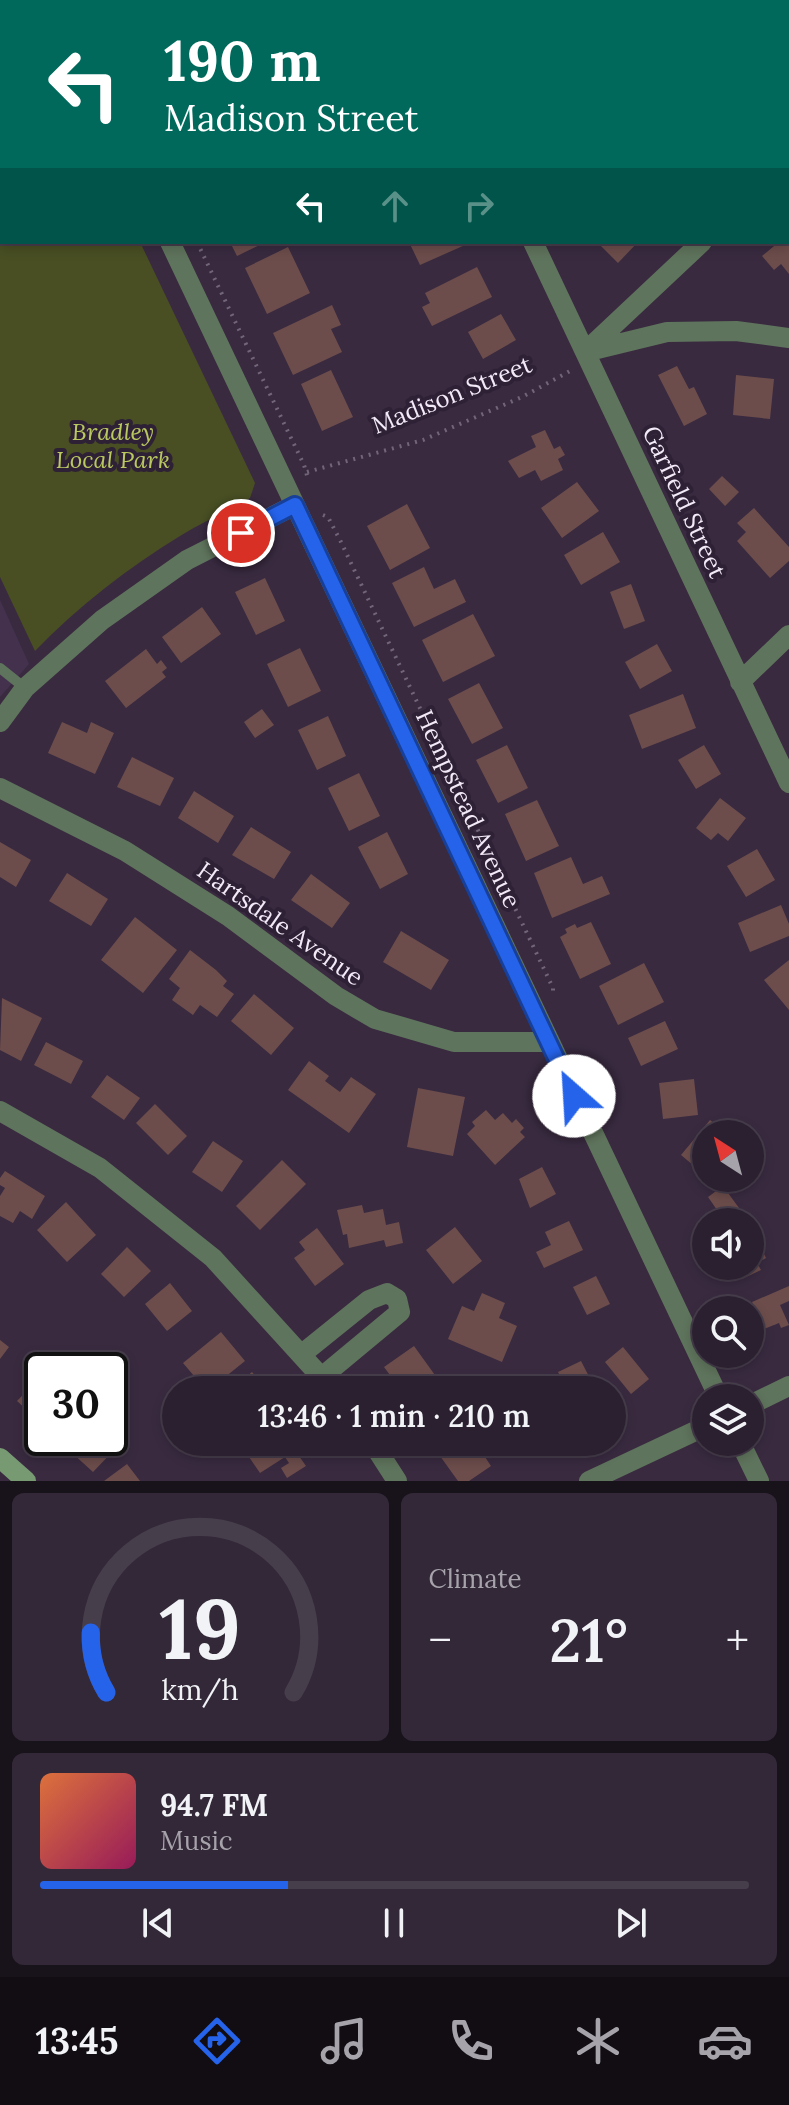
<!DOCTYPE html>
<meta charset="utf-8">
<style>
:root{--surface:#2b2030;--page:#332838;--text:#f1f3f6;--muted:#a6a3ab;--line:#473e4c;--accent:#2563eb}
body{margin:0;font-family:Lora,serif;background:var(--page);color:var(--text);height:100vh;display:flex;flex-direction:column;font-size:30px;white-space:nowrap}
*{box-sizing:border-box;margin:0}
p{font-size:26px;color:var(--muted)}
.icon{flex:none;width:44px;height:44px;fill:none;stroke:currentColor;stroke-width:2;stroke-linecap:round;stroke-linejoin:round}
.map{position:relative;height:1481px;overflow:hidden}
.drawer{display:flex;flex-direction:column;gap:12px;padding:12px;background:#18121a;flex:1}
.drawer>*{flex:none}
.banner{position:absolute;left:0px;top:0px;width:790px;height:244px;box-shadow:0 4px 12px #0003,0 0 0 2px var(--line);background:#00695c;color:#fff;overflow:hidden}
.needle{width:52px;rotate:324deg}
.fabs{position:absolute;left:692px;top:1120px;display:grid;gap:16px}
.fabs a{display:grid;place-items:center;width:72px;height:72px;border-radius:50%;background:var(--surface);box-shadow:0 4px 12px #0003,0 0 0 2px var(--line);font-size:40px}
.speed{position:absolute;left:24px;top:1352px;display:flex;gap:16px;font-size:40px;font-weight:700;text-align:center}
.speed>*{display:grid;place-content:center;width:104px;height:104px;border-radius:50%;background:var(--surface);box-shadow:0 4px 12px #0003,0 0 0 2px var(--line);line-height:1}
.speed .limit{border:4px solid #111;border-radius:12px;background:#fff;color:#111}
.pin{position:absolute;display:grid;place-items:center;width:68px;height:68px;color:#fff;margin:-34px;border:4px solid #fff;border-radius:50%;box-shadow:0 2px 8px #0007}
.me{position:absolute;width:88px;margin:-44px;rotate:334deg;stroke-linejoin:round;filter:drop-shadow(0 0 6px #0008)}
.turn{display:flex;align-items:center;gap:28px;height:168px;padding:0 32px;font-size:36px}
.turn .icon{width:104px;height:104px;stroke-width:2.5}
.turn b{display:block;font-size:56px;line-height:68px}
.lanes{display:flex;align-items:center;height:76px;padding:0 32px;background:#0003;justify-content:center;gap:40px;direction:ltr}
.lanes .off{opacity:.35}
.big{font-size:60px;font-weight:600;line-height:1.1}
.drawer .card{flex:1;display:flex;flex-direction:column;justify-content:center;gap:12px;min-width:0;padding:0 28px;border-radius:12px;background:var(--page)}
.drawer .dial{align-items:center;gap:0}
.dial svg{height:208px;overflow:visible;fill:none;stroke:var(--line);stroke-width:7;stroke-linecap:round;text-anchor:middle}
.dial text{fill:var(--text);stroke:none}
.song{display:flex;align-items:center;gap:24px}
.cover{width:96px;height:96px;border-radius:12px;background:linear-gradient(135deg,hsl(20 70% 55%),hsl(330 70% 35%))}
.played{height:8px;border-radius:4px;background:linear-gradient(90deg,var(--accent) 35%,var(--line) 35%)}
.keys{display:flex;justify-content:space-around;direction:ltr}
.heat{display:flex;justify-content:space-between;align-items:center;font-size:44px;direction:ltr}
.drawer .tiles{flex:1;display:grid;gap:12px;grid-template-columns:1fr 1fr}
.card:last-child{grid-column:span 2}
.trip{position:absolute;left:162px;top:1376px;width:464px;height:80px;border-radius:40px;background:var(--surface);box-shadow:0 4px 12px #0003,0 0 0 2px var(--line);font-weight:600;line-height:80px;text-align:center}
.tabs{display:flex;height:128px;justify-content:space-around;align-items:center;background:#110d13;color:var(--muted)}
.tabs .icon{width:56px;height:56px}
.tabs .current{color:var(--accent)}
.tabs b{font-size:36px;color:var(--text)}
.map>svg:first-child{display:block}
.built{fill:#43314d}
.green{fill:#494f23}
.building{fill:#6c4d4b}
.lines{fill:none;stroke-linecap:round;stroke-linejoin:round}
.path{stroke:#736579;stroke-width:4;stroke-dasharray:2 6;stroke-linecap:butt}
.lane{stroke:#5f745c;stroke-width:10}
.street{stroke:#5f745c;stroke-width:20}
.secondary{stroke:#789a73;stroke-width:20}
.route-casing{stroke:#184099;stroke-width:20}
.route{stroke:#2563eb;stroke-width:14}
.labels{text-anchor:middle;stroke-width:8;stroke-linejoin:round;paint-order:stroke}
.street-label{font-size:24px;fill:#f3eaf8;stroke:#2e2136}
.park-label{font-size:24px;font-style:italic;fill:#bac860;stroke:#2e2136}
</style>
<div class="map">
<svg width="789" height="1481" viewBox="0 0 789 1481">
<rect width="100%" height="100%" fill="#392a40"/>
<path class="built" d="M 0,600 L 29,664 L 0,697 Z"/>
<path class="green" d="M 0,0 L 22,2 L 2,2 L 2,242 L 140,242 L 255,483 L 250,498 C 228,512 202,522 180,536 C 128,568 77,607 35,651 L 0,577 Z"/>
<path class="building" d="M 230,242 L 266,242 L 237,256 Z
M 409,242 L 464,242 L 465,245 L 420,265 Z
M 597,242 L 638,242 L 618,263 Z
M 779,242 L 789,242 L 789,274 L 781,264 L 774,270 L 762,256 Z
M 288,247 L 310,293 L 267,314 L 245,268 Z
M 477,267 L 492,297 L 432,326 L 422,307 L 430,303 L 425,293 Z
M 332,305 L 341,325 L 331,329 L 342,352 L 293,375 L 273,333 Z
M 501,314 L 516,340 L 483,359 L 468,332 Z
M 677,366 L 689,389 L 694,387 L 707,414 L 684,426 L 658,375 Z
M 331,370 L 353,417 L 322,431 L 301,384 Z
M 736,375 L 774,379 L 770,419 L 733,415 Z
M 545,430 L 554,449 L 560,446 L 565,455 L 558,459 L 563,470 L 541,481 L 535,470 L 519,478 L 508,461 L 536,447 L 531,436 Z
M 722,476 L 739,492 L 725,506 L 709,489 Z
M 577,482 L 599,511 L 562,538 L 541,508 Z
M 407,504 L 430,548 L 390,570 L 367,526 Z
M 754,508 L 789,547 L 789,561 L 770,578 L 737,541 L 746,532 L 737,523 Z
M 603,532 L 620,562 L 581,585 L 564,555 Z
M 424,567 L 434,589 L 455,579 L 466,602 L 414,627 L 392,583 Z
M 265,578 L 285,621 L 256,635 L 235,592 Z
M 631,584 L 645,621 L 624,629 L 610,592 Z
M 202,607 L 221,634 L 181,663 L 162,637 Z
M 473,614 L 495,656 L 443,682 L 422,640 Z
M 657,644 L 672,671 L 640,689 L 625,662 Z
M 300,648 L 321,691 L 288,707 L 267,664 Z
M 146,649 L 157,664 L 161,660 L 167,668 L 162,672 L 166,677 L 126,708 L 105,681 Z
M 479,683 L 503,728 L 472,744 L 448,699 Z
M 683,694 L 696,728 L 642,749 L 629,715 Z
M 262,709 L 274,725 L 255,738 L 244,722 Z
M 328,716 L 346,756 L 317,770 L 298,730 Z
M 62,722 L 87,733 L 91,722 L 114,733 L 95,774 L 48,753 Z
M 507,745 L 528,788 L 498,803 L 476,760 Z
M 704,745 L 721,774 L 696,789 L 678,760 Z
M 132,757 L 174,778 L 160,806 L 117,787 Z
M 359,773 L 380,816 L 349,831 L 328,788 Z
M 194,791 L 234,816 L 218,843 L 178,818 Z
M 720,798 L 746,818 L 728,841 L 718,833 L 711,840 L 696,828 Z
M 537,800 L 559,846 L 526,861 L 505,814 Z
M 251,827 L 291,852 L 274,879 L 232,855 Z
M 387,832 L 408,874 L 380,889 L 358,847 Z
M 0,842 L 31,860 L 16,887 L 0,877 Z
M 757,849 L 775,880 L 746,897 L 727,866 Z
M 571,857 L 583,884 L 602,876 L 610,894 L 552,918 L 534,873 Z
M 67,873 L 108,899 L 91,926 L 49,901 Z
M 311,874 L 350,903 L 332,928 L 291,900 Z
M 781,905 L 789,924 L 789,936 L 750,952 L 738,923 Z
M 135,917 L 177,950 L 143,993 L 101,960 Z
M 591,922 L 611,964 L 580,979 L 560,937 L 567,933 L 565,929 L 575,924 L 577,928 Z
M 401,931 L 449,960 L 431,990 L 383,962 Z
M 190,950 L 216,970 L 227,981 L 223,986 L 234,994 L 217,1017 L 200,1005 L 193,1015 L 172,1000 L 180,988 L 169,979 Z
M 789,960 L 789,1010 L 764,980 Z
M 644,963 L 664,1002 L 618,1025 L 599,986 Z
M 254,994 L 294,1028 L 271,1055 L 231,1021 Z
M 2,998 L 42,1018 L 21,1061 L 0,1050 Z
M 665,1021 L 678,1049 L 641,1066 L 628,1038 Z
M 46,1042 L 83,1061 L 71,1084 L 34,1065 Z
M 309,1061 L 329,1076 L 325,1081 L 340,1092 L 351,1077 L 376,1094 L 349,1133 L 288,1090 Z
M 107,1075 L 140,1098 L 124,1120 L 91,1097 Z
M 694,1079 L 698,1115 L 663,1119 L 659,1083 Z
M 418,1088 L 465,1097 L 453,1156 L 407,1147 Z
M 155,1104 L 187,1136 L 168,1155 L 136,1123 Z
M 486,1110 L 495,1120 L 503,1113 L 512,1123 L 516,1119 L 524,1128 L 520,1132 L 525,1137 L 495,1165 L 467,1134 L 475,1126 L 472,1122 Z
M 710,1120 L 727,1134 L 706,1134 L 706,1176 L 681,1155 Z
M 213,1141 L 243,1161 L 222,1192 L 192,1172 Z
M 282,1160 L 306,1184 L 260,1230 L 236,1206 Z
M 542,1167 L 556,1194 L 530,1208 L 519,1179 Z
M 5,1171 L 45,1196 L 32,1219 L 20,1211 L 13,1223 L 0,1216 L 0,1196 L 5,1188 L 0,1185 L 0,1178 Z
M 723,1186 L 739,1208 L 724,1220 L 708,1197 Z
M 66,1202 L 96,1235 L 67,1262 L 37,1230 Z
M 362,1205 L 364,1213 L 383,1209 L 386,1225 L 399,1222 L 403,1243 L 386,1247 L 384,1240 L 349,1248 L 347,1234 L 343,1235 L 337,1210 Z
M 569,1221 L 583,1250 L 544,1268 L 536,1252 L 551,1245 L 545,1232 Z
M 455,1227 L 482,1261 L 453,1284 L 426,1250 Z
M 317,1228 L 344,1264 L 315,1286 L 294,1258 L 305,1250 L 299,1242 Z
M 756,1238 L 766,1258 L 757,1263 L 761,1270 L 742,1279 L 735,1266 L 750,1266 L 750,1242 Z
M 127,1247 L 151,1271 L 124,1297 L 101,1274 Z
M 596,1276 L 610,1304 L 587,1315 L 573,1287 Z
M 170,1283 L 192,1311 L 167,1331 L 145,1304 Z
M 789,1286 L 789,1301 L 780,1305 L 789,1325 L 781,1328 L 779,1323 L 764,1329 L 752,1302 Z
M 482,1293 L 505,1303 L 499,1318 L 517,1326 L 502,1362 L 448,1339 L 462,1306 L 474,1311 Z
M 221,1332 L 245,1361 L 209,1390 L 206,1390 L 183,1363 Z
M 0,1340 L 9,1347 L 0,1359 Z
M 414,1346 L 445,1389 L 444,1390 L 401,1390 L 384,1367 Z
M 623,1347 L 649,1379 L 631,1394 L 605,1362 Z
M 581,1361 L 596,1390 L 567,1390 L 558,1372 Z
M 252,1372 L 268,1390 L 230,1390 Z
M 42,1375 L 42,1424 L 17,1401 Z
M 63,1438 L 110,1438 L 118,1446 L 93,1472 L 60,1442 Z
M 259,1442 L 307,1442 L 311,1448 L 299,1456 L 306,1466 L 287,1478 L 281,1468 L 289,1463 L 285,1457 L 260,1473 L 245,1451 Z
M 461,1442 L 475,1442 L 491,1466 L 469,1481 L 458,1481 L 440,1456 Z
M 520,1442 L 548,1442 L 528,1455 Z
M 127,1464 L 140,1481 L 104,1481 Z"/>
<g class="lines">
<path class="path" d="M 82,0 L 83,2
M 197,242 L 304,465 L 308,479
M 307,472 L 423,440 L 522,397 L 570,371
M 323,515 L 328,517 L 341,542 L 553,988 L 553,996"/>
<path class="lane" d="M 0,668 L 25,688"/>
<path class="street" d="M 55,0 L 56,2
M 420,0 L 421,2
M 788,162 L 789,161
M 170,242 L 719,1398
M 533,242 L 789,783
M 586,351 L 702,242
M 585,352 L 667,332 L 736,331 L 789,338
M 740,682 L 789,635
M 0,722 L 25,688 L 102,620 L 187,560 L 295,505
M 0,788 L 125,851 L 228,916 L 336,996 L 375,1019 L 454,1042 L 548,1042
M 0,1111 L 100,1168 L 213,1258 L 333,1390
M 302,1354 L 369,1300 L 387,1293 L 397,1299 L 400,1312 L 323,1376
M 750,1405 L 789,1386
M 372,1442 L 397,1481
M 740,1442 L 759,1481
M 589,1481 L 706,1426"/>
<path class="secondary" d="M 0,1458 L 26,1481"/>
</g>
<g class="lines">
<g class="route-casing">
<path id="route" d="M 241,533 L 295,505 L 574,1096"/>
</g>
<use href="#route" class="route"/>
</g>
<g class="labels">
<g class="street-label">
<text transform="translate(452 395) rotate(-22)" y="8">Madison Street</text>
<text transform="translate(684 502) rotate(65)" y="8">Garfield Street</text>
<text transform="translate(468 809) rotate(65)" y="8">Hempstead Avenue</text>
<text transform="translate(280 924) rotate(35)" y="8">Hartsdale Avenue</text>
</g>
<g class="park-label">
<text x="113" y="440">Bradley<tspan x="113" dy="28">Local Park</tspan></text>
</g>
</g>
</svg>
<div class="fabs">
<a><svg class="needle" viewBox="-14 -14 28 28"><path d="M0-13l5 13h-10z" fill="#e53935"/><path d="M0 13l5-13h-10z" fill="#a6a3ab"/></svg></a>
<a><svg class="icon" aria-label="sound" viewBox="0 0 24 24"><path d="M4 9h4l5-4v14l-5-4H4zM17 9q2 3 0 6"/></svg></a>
<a><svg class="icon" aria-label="search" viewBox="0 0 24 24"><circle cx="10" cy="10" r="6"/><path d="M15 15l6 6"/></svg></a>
<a><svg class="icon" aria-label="layers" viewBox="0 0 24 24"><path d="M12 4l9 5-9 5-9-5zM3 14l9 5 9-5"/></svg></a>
</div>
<div class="speed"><div class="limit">30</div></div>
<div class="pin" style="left:241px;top:533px;background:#d93025"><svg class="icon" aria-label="arrive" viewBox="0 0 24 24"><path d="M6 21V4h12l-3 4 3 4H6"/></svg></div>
<svg class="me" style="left:574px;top:1096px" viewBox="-20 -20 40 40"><circle r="19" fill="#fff"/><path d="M0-13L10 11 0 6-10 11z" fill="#2563eb"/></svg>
<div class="trip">13:46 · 1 min · 210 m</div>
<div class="banner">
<div class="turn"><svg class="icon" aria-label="left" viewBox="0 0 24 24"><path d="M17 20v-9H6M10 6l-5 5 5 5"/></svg><div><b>190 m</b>Madison Street</div></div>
<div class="lanes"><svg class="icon" aria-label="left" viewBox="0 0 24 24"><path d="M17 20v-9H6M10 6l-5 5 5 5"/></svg><svg class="icon off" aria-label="ahead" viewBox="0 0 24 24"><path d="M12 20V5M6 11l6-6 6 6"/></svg><svg class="icon off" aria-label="right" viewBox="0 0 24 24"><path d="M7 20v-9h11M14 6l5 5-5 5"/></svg></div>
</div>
</div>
<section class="drawer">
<div class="tiles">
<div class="card dial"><svg viewBox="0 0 100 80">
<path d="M14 69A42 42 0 1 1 86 69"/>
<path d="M14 69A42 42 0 0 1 8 46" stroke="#2563eb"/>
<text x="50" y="56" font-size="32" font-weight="700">19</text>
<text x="50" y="72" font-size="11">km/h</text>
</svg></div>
<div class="card"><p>Climate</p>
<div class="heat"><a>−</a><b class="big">21°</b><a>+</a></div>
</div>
<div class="card">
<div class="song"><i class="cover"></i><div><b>94.7 FM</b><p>Music</p></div></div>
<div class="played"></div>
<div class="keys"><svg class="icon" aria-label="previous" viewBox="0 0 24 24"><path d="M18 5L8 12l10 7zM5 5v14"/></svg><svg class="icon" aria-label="pause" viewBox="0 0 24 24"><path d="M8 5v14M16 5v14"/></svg><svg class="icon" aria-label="next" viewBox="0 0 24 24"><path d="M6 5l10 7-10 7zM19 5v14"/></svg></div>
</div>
</div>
</section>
<nav class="tabs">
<b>13:45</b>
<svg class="icon current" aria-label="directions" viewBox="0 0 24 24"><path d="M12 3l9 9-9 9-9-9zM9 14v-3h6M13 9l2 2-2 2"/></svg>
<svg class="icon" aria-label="music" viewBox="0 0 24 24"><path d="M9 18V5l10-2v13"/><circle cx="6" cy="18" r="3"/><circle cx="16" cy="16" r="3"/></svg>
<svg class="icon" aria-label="phone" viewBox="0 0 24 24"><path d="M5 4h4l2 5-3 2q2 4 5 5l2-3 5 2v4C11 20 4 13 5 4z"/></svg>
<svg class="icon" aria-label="climate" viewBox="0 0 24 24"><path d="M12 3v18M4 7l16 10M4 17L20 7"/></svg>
<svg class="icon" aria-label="car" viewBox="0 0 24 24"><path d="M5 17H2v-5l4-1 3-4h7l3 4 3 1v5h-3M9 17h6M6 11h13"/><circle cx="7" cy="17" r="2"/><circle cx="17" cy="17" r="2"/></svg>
</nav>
